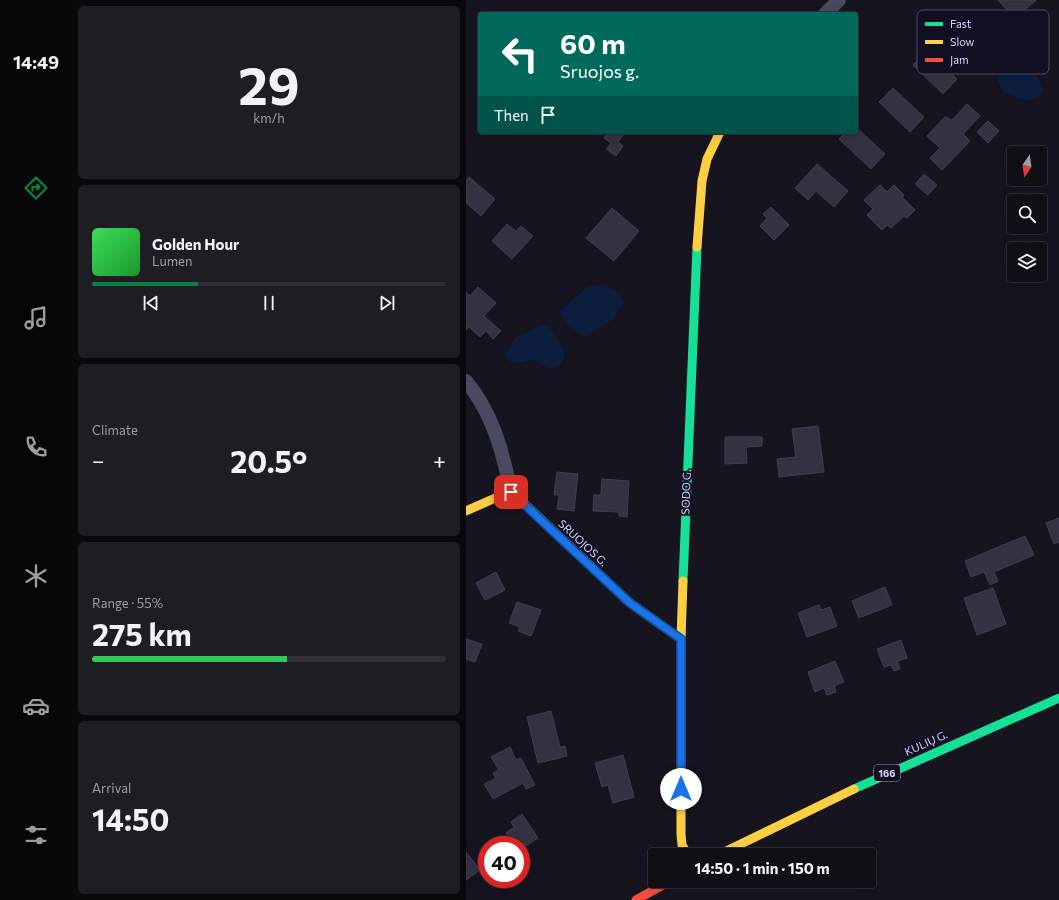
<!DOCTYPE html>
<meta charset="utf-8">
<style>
:root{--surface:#100f16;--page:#1e1d23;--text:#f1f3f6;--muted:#9c9ca1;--line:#302f35;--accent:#0b8043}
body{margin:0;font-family:Commissioner,sans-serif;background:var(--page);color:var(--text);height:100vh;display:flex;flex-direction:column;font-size:15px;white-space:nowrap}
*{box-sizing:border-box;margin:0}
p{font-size:13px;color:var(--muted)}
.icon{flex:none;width:22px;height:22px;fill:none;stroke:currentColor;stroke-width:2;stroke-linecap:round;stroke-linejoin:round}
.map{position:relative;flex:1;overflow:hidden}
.details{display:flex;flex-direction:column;gap:6px;padding:6px;background:#09080c;width:394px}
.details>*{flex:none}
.banner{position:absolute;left:12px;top:12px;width:380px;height:122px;border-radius:4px;box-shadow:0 4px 16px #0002,0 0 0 1px var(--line);background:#00695c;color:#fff;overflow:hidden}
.needle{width:26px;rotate:193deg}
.buttons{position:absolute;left:541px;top:146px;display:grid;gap:8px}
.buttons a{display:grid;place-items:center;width:40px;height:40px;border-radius:4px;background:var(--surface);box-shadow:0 4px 16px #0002,0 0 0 1px var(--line);font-size:20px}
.speed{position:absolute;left:12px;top:836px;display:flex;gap:8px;font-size:20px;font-weight:700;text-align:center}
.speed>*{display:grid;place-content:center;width:52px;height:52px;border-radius:50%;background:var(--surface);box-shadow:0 4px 16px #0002,0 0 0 1px var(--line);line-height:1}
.speed .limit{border:6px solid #d22;background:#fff;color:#111}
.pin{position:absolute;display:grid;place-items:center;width:34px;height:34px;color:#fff;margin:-17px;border-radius:8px;box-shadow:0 2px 6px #0006}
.me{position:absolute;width:44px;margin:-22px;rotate:0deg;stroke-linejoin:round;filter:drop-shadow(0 0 3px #0008)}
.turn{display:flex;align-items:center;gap:14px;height:84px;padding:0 16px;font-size:18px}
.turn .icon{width:52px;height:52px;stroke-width:2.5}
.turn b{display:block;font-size:28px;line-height:34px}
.then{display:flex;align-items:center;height:38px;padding:0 16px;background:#0003;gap:8px;font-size:15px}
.big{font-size:30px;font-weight:700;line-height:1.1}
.details .widget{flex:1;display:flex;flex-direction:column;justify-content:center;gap:6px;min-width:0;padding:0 14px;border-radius:6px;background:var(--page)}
.details .dial{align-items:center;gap:0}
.dial b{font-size:52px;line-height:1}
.song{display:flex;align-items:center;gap:12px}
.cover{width:48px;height:48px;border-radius:6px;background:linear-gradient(135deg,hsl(130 70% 55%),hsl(130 70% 35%))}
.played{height:4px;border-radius:2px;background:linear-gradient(90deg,var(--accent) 30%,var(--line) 30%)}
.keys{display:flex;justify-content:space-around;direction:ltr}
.heat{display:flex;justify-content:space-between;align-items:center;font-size:22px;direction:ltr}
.charge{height:6px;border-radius:3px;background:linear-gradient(90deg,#34c759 55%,var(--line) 0)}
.trip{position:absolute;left:182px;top:848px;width:228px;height:40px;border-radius:4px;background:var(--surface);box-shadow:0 4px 16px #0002,0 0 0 1px var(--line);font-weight:700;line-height:40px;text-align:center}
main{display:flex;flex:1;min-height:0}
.menu{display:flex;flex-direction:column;width:72px;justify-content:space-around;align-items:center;background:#060609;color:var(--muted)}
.menu .icon{width:28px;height:28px}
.menu .current{color:var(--accent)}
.menu b{font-size:18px;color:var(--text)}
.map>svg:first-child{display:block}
.water{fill:#0c1d3d}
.building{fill:#343141;stroke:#423e52}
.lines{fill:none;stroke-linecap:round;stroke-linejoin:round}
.street{stroke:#49495f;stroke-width:14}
.fast{stroke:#16e098;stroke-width:9}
.slow{stroke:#ffcf43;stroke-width:9}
.jam{stroke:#f24e42;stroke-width:9}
.route-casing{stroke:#114b97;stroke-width:10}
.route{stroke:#1a73e8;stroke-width:7}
.labels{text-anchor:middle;stroke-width:4;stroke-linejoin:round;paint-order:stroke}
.shield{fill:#120f23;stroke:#9c98bc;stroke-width:1}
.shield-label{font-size:10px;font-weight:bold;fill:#d7d2fe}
.street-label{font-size:11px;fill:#d7d2fe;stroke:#120f23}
.key{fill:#120f23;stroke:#4d4a65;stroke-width:1}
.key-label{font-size:11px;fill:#d7d2fe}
</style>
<main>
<nav class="menu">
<b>14:49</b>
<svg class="icon current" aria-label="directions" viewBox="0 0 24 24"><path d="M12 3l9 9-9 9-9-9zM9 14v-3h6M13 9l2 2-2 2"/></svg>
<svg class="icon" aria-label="music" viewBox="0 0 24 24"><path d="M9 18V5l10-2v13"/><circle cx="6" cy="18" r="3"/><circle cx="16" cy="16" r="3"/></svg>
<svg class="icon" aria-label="phone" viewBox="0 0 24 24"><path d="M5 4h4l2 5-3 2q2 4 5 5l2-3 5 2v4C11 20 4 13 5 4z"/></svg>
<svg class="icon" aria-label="climate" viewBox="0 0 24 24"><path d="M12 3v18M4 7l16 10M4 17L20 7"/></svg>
<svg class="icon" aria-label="car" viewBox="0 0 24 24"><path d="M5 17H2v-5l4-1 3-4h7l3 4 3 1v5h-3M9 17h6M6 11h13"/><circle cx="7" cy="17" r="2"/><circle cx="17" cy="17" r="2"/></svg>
<svg class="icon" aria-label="filters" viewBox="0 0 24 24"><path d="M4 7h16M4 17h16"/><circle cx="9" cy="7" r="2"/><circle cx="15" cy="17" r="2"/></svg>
</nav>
<section class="details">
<div class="widget dial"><b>29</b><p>km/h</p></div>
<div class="widget">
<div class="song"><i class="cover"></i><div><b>Golden Hour</b><p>Lumen</p></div></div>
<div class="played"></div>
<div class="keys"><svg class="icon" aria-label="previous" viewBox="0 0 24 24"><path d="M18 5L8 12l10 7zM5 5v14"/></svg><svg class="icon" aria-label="pause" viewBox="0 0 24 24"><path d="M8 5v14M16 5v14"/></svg><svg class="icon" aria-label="next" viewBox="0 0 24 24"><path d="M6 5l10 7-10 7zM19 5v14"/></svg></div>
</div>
<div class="widget"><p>Climate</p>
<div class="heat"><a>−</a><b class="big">20.5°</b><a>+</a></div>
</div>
<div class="widget"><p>Range · 55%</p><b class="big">275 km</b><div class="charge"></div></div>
<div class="widget"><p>Arrival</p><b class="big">14:50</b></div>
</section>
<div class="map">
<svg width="593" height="900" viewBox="0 0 593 900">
<rect width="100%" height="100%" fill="#16141e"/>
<path class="water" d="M 545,64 C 563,66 573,73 577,91 L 572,98 L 559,101 L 537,92 L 532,82 L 532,74 L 536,66 Z
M 134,285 C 145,287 155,292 158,303 L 147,319 L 121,337 C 110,333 97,324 95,312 L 98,307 L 121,287 Z
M 78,324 C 88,330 96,344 99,355 C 97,365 87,372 78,366 C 73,363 73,361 67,360 C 54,360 48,370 39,355 L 49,338 Z"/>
<path class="building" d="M 532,0 L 570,0 L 549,19 Z
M 461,50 L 491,79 L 477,94 L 447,65 Z
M 427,88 L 458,117 L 444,132 L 413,102 Z
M 501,104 L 514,116 L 497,134 L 504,141 L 476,170 L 464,158 L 474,148 L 461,136 L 479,117 L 486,120 Z
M 522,121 L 533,131 L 522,143 L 511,132 Z
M 390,127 L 419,154 L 405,169 L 373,139 L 380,132 L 390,132 Z
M 142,132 L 155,132 L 158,134 L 152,142 L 157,146 L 150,156 L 140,149 L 145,143 L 138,138 Z
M 351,164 L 382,191 L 368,207 L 350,191 L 342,200 L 329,188 Z
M 458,174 L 471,185 L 462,195 L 449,184 Z
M 3,177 L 29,199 L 15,216 L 0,203 L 0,181 Z
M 414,185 L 421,192 L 428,185 L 438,195 L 436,197 L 449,210 L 441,218 L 438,216 L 425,228 L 421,225 L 416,230 L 401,215 L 407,209 L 398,200 Z
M 305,207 L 323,225 L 308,240 L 294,226 L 301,218 L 297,214 Z
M 146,208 L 173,231 L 148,261 L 120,238 Z
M 41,224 L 50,231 L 55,226 L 67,236 L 46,259 L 26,241 Z
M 12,287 L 30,303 L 18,316 L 35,331 L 27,339 L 20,331 L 14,337 L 3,327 L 0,330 L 0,292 L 4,296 Z
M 352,426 L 358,472 L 313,477 L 311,459 L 330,457 L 326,429 Z
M 259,437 L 296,437 L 296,446 L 280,447 L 281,463 L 259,464 Z
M 91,472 L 112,474 L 108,511 L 91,509 L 93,495 L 88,495 Z
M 136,479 L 163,481 L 161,517 L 153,516 L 153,512 L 127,511 L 128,495 L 135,495 Z
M 593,518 L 593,542 L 588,544 L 580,523 Z
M 559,536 L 568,555 L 528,572 L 532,581 L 524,585 L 518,572 L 505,577 L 499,561 Z
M 30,572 L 39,590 L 19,600 L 10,583 Z
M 419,587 L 426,605 L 393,618 L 386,601 Z
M 527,588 L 540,624 L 511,635 L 498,598 Z
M 51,602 L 75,610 L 65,636 L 52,631 L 54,627 L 43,623 Z
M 353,605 L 355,610 L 364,607 L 371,626 L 341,637 L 332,613 Z
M 0,639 L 16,644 L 9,662 L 0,659 Z
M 435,640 L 441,658 L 431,661 L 434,669 L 428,671 L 425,665 L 418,667 L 411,649 Z
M 369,661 L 378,682 L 368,686 L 370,692 L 361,695 L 358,688 L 349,692 L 342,672 Z
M 85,711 L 94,747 L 99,746 L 101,756 L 72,763 L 61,717 Z
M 44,747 L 50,760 L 55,758 L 69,785 L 60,789 L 57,783 L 27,799 L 18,784 L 30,778 L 27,773 L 33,770 L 25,757 Z
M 157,755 L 168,797 L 147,803 L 142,785 L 136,787 L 129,763 Z
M 56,814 L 72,838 L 55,849 L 55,845 L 48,845 L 40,833 L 48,827 L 45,822 Z
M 0,852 L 14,870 L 0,880 Z"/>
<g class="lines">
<path class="street" d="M 359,14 L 373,0
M 0,381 C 27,414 36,450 45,491"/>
<path class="fast" d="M 217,581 L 231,247
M 388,789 L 593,698"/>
<path class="slow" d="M 231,247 L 236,181 L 241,159 L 254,132
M 0,511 L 45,491 L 164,603 L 215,639
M 217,581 L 215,639 L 215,834 L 216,845 L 222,855
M 252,855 L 388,789"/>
<path class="jam" d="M 170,900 L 204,881"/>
</g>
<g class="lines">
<g class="route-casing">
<path id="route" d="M 45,492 L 164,603 L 215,639 L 215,789"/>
</g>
<use href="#route" class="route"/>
</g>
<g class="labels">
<rect class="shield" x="408" y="765" width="26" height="16" rx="3"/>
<g class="shield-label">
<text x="421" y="777">166</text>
</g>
<g class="street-label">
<text transform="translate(220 492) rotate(-88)" y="4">SODO G.</text>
<text transform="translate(117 543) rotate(43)" y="4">SRUOJOS G.</text>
<text transform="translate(460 743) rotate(-24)" y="4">KULIŲ G.</text>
</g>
</g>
<rect x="451" y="10" width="132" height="64" rx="6" class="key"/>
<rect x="459" y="22" width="18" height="4" fill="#16e098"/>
<rect x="459" y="40" width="18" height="4" fill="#ffcf43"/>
<rect x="459" y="58" width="18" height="4" fill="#f24e42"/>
<g class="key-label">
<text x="484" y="28">Fast</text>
<text x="484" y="46">Slow</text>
<text x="484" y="64">Jam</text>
</g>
</svg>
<div class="buttons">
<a><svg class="needle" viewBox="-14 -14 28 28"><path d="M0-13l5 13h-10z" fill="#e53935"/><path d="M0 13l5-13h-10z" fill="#9c9ca1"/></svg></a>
<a><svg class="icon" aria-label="search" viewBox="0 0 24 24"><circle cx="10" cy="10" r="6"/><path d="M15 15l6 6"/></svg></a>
<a><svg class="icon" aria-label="layers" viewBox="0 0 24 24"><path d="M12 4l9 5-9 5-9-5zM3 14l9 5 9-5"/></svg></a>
</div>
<div class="speed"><div class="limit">40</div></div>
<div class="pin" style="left:45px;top:492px;background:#d93025"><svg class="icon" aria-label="arrive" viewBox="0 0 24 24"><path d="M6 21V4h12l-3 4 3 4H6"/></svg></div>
<svg class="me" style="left:215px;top:789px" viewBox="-20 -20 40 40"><circle r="19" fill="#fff"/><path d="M0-13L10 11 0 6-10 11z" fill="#1a73e8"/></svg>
<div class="trip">14:50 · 1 min · 150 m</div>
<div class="banner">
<div class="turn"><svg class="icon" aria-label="left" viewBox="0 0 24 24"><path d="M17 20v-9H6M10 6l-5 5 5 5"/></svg><div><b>60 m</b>Sruojos g.</div></div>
<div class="then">Then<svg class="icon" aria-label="arrive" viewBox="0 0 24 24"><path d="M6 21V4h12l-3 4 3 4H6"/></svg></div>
</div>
</div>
</main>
